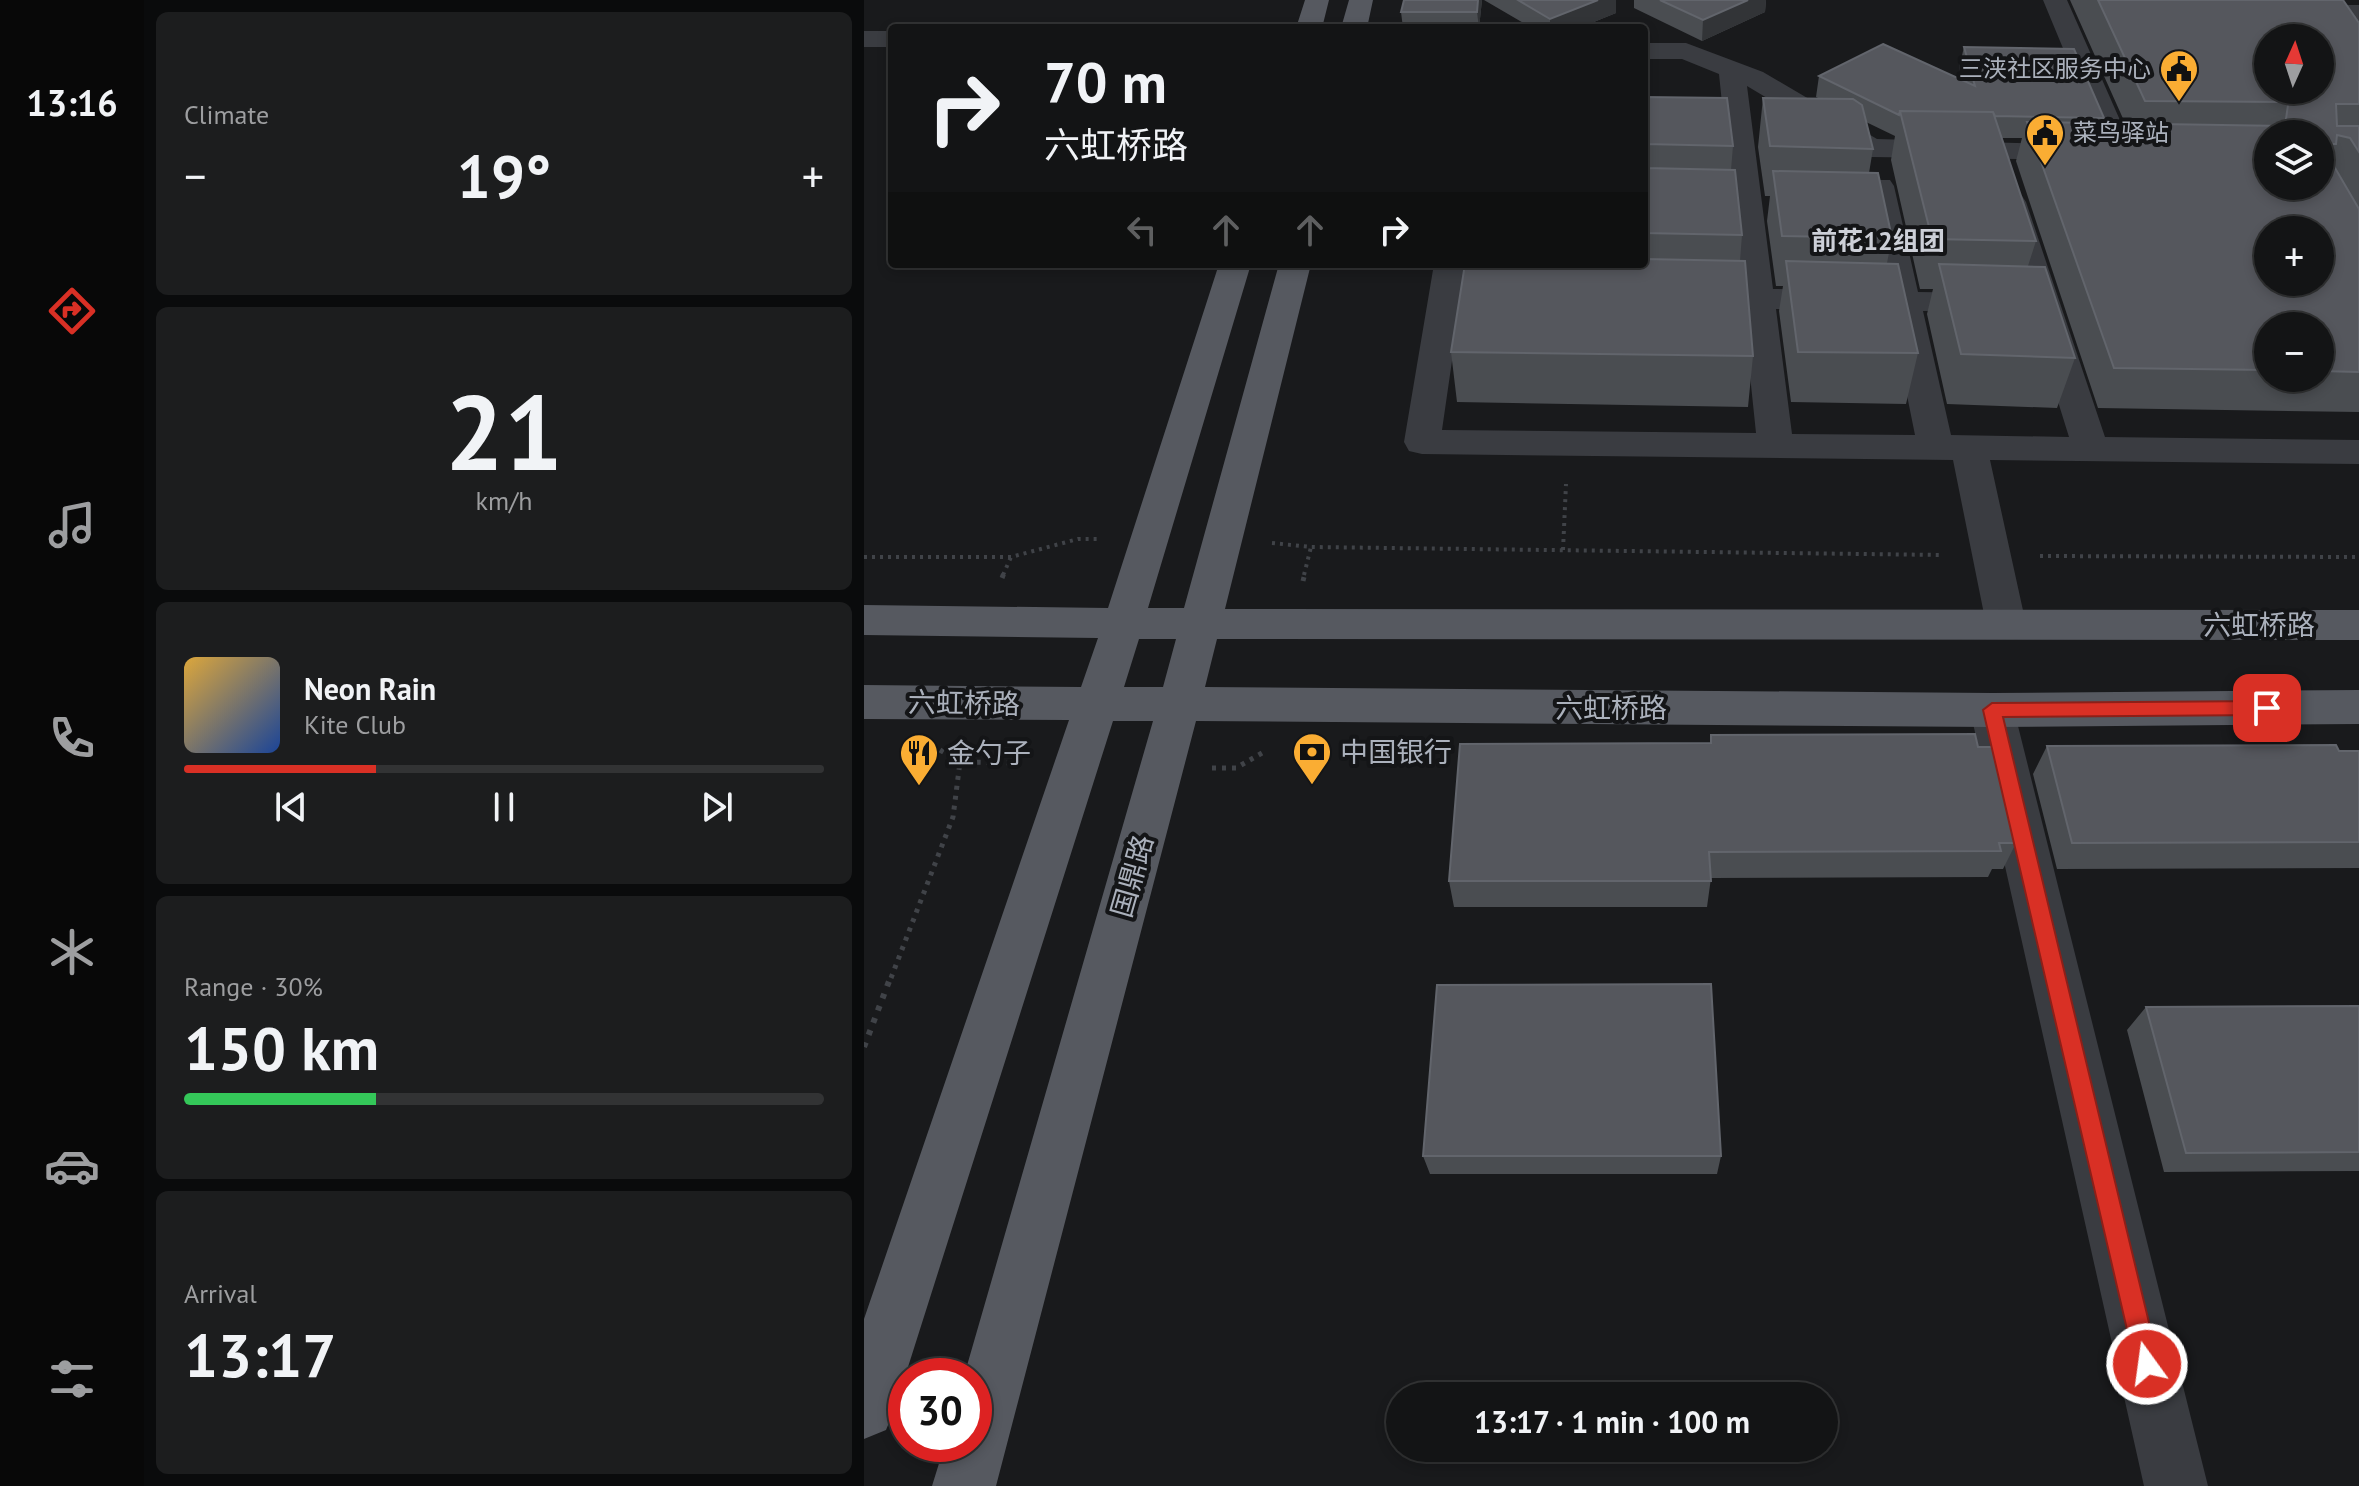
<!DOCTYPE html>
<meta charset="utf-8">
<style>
:root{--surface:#131415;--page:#1c1d1e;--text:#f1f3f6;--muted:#9d9ea0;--line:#323334;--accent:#d93025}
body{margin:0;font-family:"PT Sans","Noto Sans SC",sans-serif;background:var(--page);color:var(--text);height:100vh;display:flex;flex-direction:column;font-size:30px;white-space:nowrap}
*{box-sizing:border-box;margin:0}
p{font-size:26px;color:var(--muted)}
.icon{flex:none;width:44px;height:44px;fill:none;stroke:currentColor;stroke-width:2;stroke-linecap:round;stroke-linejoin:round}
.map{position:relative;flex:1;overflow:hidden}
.sheet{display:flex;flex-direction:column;gap:12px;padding:12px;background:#0a0b0c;width:720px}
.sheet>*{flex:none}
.top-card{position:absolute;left:24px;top:24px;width:760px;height:244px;border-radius:8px;box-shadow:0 4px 12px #0003,0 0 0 2px var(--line);background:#131415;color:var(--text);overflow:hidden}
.needle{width:52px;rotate:3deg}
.buttons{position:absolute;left:1390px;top:24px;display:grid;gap:16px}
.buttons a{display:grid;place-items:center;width:80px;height:80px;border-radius:50%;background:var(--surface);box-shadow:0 4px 12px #0003,0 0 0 2px var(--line);font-size:40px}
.speed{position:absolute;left:24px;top:1358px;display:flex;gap:16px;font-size:40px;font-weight:700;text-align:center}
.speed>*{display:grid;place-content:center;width:104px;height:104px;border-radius:50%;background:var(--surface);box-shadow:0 4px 12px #0003,0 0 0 2px var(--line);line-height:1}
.speed .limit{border:12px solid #d22;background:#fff;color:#111}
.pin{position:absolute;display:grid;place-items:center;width:68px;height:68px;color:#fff;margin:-34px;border-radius:16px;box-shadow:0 4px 12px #0006}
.me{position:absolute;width:88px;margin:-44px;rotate:346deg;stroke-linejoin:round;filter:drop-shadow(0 0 6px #0008)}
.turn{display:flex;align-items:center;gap:28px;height:168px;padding:0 24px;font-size:36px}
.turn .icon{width:104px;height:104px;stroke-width:2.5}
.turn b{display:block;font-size:56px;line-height:68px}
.lanes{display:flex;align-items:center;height:76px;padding:0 24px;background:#0003;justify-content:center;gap:40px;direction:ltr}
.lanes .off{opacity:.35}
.big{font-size:60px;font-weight:700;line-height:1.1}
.sheet .tile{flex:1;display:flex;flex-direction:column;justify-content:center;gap:12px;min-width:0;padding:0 28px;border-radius:12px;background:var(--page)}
.sheet .dial{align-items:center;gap:0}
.dial b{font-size:104px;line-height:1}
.song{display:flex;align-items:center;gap:24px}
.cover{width:96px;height:96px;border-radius:12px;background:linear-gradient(135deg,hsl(40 70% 55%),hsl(220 70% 35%))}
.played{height:8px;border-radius:4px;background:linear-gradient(90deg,var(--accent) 30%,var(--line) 30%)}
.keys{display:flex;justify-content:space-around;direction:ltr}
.heat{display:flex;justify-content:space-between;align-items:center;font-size:44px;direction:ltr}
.charge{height:12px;border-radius:6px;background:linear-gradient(90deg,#34c759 30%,var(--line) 0)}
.trip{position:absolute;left:522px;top:1382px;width:452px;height:80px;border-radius:40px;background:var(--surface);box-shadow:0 4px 12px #0003,0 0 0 2px var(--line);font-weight:700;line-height:80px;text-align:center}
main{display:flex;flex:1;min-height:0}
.tabs{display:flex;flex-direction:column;width:144px;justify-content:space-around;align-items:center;background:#080808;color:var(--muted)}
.tabs .icon{width:56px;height:56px}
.tabs .on{color:var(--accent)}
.tabs b{font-size:36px;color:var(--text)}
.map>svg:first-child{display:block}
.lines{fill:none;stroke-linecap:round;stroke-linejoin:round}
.path-far2{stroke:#404348;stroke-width:4;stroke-dasharray:3 5;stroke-linecap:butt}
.path-far1{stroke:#404348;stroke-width:5;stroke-dasharray:4 6;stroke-linecap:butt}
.path{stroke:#404348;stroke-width:6;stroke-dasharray:5 8;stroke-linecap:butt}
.minor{fill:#3a3c41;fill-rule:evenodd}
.major{fill:#565960;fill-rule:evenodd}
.wall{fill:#4a4d51;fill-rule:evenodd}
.shaded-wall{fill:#323437}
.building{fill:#55575d;stroke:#62656c;stroke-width:2;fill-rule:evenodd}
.route{fill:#d93025;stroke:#8d1f18;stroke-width:2}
.labels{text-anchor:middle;stroke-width:8;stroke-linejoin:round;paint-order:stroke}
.far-poi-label{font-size:24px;fill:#abb1bc;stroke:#141517;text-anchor:end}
.far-neighbourhood-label{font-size:26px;font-weight:bold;fill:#cdd0d8;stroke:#141517}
.street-label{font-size:28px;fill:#abb1bc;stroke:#141517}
.poi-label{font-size:28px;fill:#abb1bc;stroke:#141517;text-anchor:start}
</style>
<main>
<nav class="tabs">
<b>13:16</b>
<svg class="icon on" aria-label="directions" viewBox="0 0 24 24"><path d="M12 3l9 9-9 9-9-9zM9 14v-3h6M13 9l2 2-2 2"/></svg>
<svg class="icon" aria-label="music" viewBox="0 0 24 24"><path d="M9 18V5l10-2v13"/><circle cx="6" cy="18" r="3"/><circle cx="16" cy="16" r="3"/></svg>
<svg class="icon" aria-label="phone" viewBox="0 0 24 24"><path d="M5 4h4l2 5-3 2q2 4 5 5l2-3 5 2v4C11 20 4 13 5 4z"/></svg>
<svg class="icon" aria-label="climate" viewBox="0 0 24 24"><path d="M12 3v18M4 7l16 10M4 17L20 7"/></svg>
<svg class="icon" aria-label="car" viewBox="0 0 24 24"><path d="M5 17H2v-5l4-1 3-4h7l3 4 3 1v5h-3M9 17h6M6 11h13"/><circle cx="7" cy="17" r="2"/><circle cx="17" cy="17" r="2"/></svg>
<svg class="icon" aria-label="filters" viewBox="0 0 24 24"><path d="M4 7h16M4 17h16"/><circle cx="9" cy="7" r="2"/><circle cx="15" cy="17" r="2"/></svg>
</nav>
<section class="sheet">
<div class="tile"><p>Climate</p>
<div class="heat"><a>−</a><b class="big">19°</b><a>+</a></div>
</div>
<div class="tile dial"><b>21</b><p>km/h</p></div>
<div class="tile">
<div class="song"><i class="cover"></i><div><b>Neon Rain</b><p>Kite Club</p></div></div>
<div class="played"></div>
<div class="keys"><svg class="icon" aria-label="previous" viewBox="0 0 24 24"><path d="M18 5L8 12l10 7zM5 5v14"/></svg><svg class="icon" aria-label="pause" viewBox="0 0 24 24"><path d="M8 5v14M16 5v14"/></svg><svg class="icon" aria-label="next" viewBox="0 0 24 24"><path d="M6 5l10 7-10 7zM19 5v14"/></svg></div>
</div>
<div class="tile"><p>Range · 30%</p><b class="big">150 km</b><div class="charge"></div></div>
<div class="tile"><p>Arrival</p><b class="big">13:17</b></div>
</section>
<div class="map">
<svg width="1495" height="1486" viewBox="0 0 1495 1486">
<rect width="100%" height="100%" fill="#191a1c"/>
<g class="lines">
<path class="path-far2" d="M 408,543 L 447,547 L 1078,555
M 699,550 L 702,484
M 1176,556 L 1495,557
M 0,557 L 147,557 L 214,539 L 234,539
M 139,575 L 147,557
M 440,575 L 447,547"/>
<path class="path-far1" d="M 138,578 L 140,573
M 439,581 L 441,573
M 76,750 L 96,762 L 158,763
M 348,768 L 372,768 L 398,753
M 27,978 L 89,817 L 96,762"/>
<path class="path" d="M 0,1047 L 27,976"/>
<path class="minor" d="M 1179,0 L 1203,0 L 1270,152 L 1266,158 L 1246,158 L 1242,152 Z
M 1478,5 L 1495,5 L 1495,21 L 1469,18 L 1465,13 Z
M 0,31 L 28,31 L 28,47 L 0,47 Z
M 780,43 L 822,43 L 899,72 L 1013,139 L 1223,145 L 1227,151 L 1223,157 L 1213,160 L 1007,157 L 997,154 L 883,86 L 909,289 L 1022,291 L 1000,186 L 1004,180 L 1026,180 L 1030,186 L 1054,292 L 1127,293 L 1139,296 L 1143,303 L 1139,310 L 1059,311 L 1087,435 L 1205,437 L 1132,202 L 1136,196 L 1158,196 L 1162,202 L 1241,437 L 1495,440 L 1495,464 L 1126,460 L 1162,624 L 1156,635 L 1142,639 L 1128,635 L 1122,624 L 1089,460 L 558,454 L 545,451 L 540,442 L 570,264 L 602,264 L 578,430 L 892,433 L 879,308 L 812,304 L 808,297 L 812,290 L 877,288 L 855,74 L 818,59 L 780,59 ZM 912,309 L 1026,311 L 1051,435 L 928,434 Z
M 1128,693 L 1143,698 L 1150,710 L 1344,1486 L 1280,1486 L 1106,710 L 1113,698 Z"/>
<path class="major" d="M 441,0 L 465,0 L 458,28 L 432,28 Z
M 485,0 L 509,0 L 503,28 L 477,28 Z
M 355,264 L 387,264 L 284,608 L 320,608 L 415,264 L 447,264 L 361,609 L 1495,610 L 1495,640 L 353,639 L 341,687 L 1128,693 L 1495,690 L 1495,724 L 1128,727 L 332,721 L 132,1486 L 68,1486 L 81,1444 L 110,1444 L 110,1376 L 100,1376 L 289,721 L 249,721 L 31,1408 L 22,1430 L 0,1439 L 0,1319 L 205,720 L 0,719 L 0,685 L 217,687 L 234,638 L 0,635 L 0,605 L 244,608 ZM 275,639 L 312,639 L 299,687 L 260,687 Z"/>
</g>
<path class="wall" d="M 618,0 L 615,28 L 539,28 L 537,12 Z
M 620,0 L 752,0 L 752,13 L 715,28 L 668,28 Z
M 770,0 L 902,0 L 901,12 L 838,41 L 770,8 Z
M 1206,0 L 1479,0 L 1495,23 L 1495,412 L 1234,408 L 1152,161 L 1158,138 L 1138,138 L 1172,241 L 1164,266 L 1211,358 L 1193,408 L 1083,404 L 1063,314 L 1069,289 L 1056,289 L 1027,160 L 1031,136 L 1002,122 L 1009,149 L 1005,173 L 1028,238 L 1023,263 L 1054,353 L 1042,404 L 927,402 L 915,311 L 919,286 L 912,286 L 903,221 L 906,196 L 901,196 L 894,147 L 899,98 L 956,99 L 952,97 L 955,76 L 1099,80 L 1095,68 L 1100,47 L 1240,118 L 1239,123 L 1261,123 ZM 1404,326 L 1456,326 L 1456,378 L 1404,378 Z
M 780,97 L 869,146 L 867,170 L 878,235 L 876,261 L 889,356 L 884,407 L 593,402 L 587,352 L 780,264 Z
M 847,735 L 1114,747 L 1152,843 L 1139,869 L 1128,869 L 1124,877 L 847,878 L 843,907 L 590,907 L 585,881 L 846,743 Z
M 1183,746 L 1495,751 L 1495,868 L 1193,869 L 1169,774 Z
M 1495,1006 L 1495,1171 L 1300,1172 L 1263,1030 L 1282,1007 Z
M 559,1156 L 857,1156 L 853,1174 L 566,1174 Z"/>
<path class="shaded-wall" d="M 614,0 L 618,0 L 615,28 L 613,12 Z
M 734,0 L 752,0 L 752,13 L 715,28 L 686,28 L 686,19 Z
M 884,0 L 902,0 L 901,12 L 838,41 L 839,20 Z"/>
<path class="building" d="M 540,0 L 614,0 L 613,12 L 537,12 Z
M 654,0 L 734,0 L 686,19 Z
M 796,0 L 884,0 L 839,20 Z
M 1234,0 L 1479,0 L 1495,23 L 1495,104 L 1472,104 L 1473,126 L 1495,126 L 1495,152 L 1486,138 L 1473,135 L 1472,144 L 1457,144 L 1495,209 L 1495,372 L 1456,371 L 1456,326 L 1404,326 L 1404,370 L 1250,368 L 1163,122 L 1421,126 L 1424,105 L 1421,102 L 1281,101 ZM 1404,38 L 1456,38 L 1456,90 L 1404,90 ZM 1404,134 L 1456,134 L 1456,186 L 1404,186 ZM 1404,230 L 1456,230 L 1456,282 L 1404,282 Z
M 1019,44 L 1111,86 L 1100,47 L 1210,49 L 1240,118 L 1131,116 L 1129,112 L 1036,111 L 1035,115 L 955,76 Z
M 780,97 L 863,98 L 869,146 L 781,144 L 780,152 Z
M 899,98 L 989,99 L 998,105 L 1009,149 L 906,146 Z
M 1036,111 L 1129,112 L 1172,241 L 1068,239 Z
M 780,167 L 781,168 L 871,170 L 878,235 L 780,233 Z
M 909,171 L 1014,173 L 1028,238 L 918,236 Z
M 780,259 L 881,261 L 889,356 L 587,352 L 601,264 L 780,264 Z
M 922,261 L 1034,264 L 1054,353 L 934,352 Z
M 1075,264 L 1181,267 L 1211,358 L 1097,354 Z
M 1111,734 L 1114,747 L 1129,747 L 1152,843 L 1135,843 L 1137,851 L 845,852 L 847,881 L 585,881 L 596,744 L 847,743 L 847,735 Z
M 1472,745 L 1475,751 L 1495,751 L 1495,842 L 1208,843 L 1183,746 Z
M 847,984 L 857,1156 L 559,1156 L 573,985 Z
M 1495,1006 L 1495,1152 L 1322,1153 L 1282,1007 Z"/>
<path class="route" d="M 1403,701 L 1412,708 L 1403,715 L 1139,717 L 1295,1364 L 1292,1373 L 1283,1376 L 1274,1373 L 1271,1364 L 1119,710 L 1128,703 Z"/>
<defs>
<g id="civic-pin" transform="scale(2)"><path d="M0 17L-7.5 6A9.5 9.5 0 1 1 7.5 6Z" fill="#faad33" stroke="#141517"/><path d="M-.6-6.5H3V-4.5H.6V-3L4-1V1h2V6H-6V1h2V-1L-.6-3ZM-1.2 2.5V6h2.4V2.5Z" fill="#111"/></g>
<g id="bank-pin" transform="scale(2)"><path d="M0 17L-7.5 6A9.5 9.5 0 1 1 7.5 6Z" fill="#faad33" stroke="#141517"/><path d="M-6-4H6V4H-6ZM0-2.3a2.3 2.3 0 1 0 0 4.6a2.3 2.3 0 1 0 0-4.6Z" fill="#111"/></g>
<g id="restaurant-pin" transform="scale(2)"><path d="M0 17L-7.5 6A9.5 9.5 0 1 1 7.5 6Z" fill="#faad33" stroke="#141517"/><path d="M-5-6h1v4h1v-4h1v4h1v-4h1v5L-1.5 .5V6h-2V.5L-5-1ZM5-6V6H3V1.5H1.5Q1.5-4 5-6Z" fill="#111"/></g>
</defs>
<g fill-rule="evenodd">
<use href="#civic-pin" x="1315" y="69"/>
<use href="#civic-pin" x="1181" y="133"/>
<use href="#bank-pin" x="448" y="752"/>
<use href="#restaurant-pin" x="55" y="753"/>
</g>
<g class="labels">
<g class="far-poi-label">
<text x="1287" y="77">三浃社区服务中心</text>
<text x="1209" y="141" text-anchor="start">菜鸟驿站</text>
</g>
<g class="far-neighbourhood-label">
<text x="1014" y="250">前花12组团</text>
</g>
<g class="street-label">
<text x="1395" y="635">六虹桥路</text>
<text transform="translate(100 703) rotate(1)" y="10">六虹桥路</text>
<text x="747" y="718">六虹桥路</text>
<text transform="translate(268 876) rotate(-74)" y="10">国鼎路</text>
</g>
<g class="poi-label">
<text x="476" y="762">中国银行</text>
<text x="83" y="763">金勺子</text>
</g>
</g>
</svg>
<div class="buttons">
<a><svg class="needle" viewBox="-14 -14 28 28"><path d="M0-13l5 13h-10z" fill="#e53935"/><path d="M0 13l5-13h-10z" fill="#9d9ea0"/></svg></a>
<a><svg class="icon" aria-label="layers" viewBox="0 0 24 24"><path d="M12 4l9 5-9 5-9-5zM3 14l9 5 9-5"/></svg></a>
<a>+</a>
<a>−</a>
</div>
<div class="speed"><div class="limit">30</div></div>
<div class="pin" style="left:1403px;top:708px;background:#d93025"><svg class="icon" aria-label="arrive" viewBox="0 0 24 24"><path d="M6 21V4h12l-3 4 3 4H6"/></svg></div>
<svg class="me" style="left:1283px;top:1364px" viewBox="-20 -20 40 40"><circle r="17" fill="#d93025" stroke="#fff" stroke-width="3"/><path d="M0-11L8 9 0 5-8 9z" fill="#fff"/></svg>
<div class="trip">13:17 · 1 min · 100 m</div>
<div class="top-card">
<div class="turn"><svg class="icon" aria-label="right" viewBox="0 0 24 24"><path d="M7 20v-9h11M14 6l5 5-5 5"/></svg><div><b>70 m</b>六虹桥路</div></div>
<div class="lanes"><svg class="icon off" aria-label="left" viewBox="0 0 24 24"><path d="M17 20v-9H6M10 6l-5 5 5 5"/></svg><svg class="icon off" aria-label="ahead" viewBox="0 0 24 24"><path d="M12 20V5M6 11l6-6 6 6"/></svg><svg class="icon off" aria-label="ahead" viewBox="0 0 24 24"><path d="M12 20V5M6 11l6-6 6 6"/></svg><svg class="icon" aria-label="right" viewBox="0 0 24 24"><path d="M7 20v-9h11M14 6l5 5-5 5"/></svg></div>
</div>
</div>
</main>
